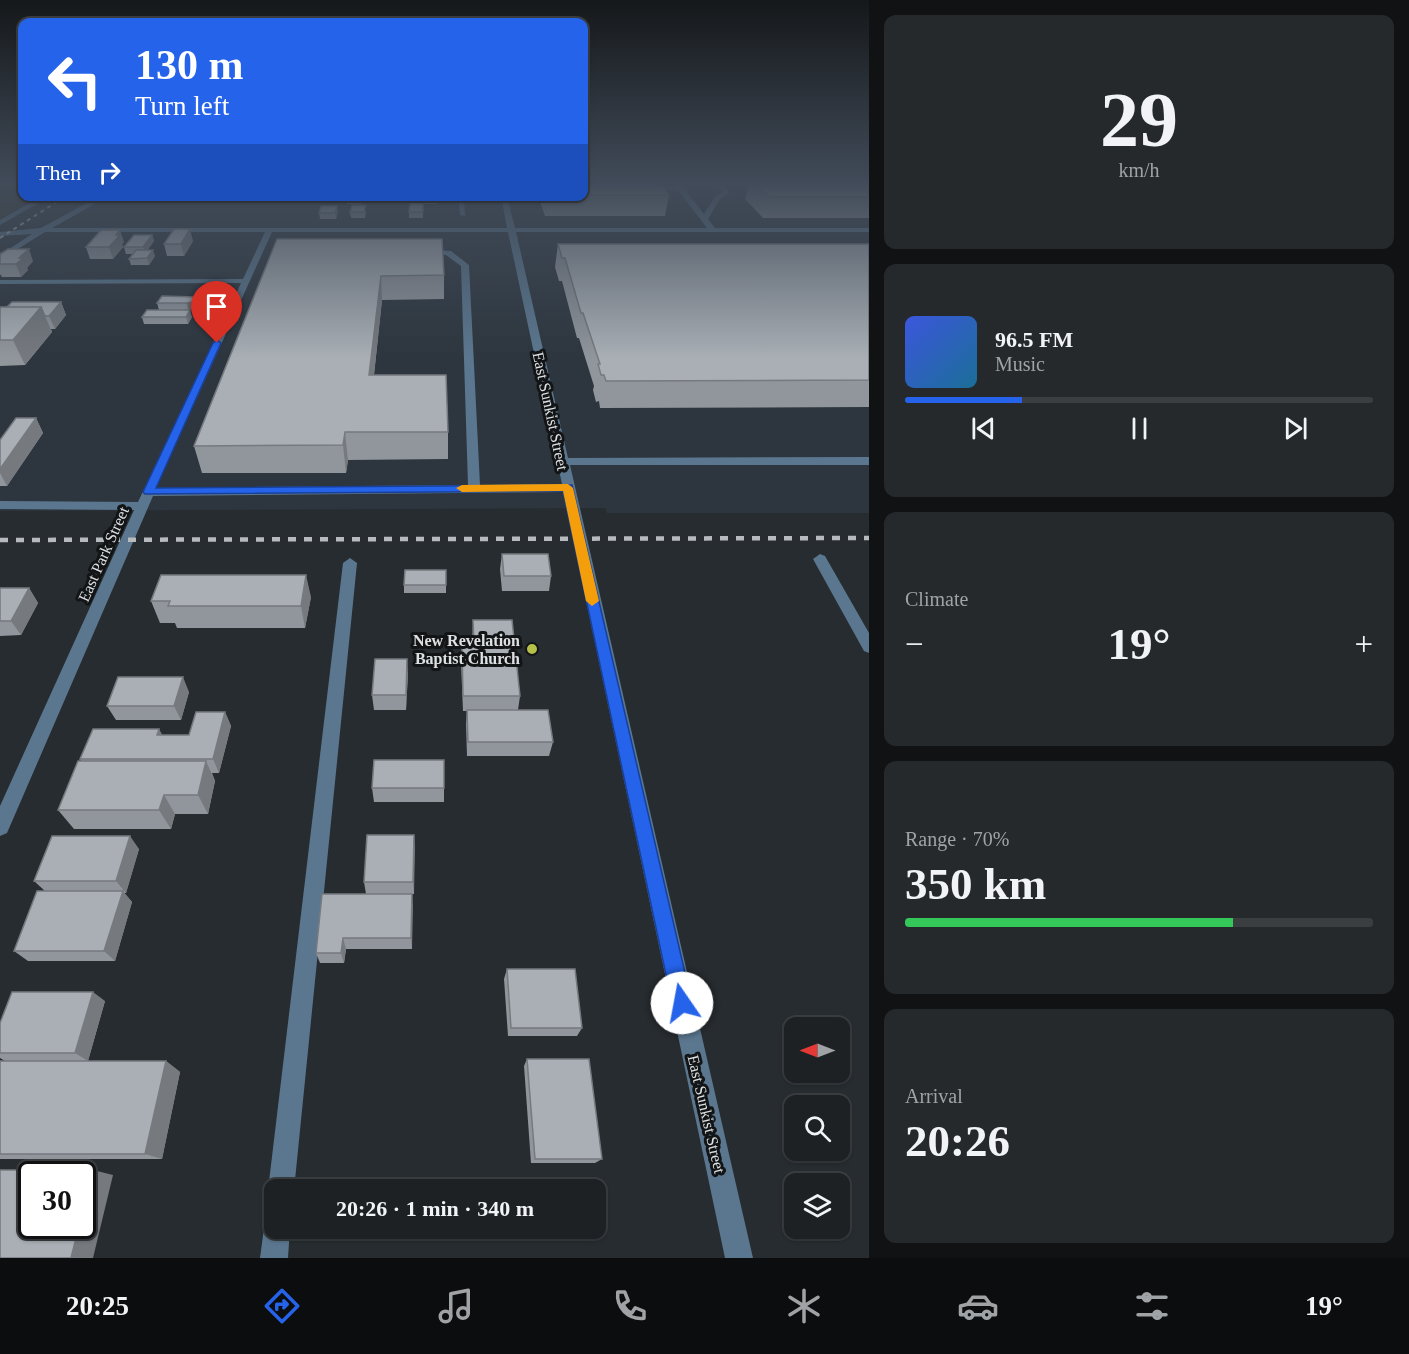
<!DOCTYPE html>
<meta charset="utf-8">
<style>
:root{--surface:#1d2124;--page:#25292c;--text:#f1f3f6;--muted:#a0a3a6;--line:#3b3e41;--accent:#2563eb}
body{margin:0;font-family:"Times New Roman",serif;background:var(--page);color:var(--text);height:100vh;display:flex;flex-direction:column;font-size:22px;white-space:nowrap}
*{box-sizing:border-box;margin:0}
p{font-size:20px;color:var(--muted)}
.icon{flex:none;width:33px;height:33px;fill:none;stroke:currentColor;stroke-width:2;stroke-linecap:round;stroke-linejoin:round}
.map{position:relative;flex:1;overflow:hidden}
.sheet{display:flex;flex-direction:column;gap:15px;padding:15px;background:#101214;width:540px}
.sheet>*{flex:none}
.top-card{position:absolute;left:18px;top:18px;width:570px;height:183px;border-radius:12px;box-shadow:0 2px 4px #0004,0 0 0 2px var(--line);background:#2563eb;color:#fff;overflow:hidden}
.needle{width:39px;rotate:270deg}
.tools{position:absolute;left:784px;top:1017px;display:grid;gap:12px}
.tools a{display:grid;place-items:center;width:66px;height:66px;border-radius:12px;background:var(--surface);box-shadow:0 2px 4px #0004,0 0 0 2px var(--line);font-size:30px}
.speed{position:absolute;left:18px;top:1161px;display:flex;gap:12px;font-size:30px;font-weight:700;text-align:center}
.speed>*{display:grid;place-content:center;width:78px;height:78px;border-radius:50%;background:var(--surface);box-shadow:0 2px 4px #0004,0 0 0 2px var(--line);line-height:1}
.speed .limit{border:3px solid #111;border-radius:9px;background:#fff;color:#111}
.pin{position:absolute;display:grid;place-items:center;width:51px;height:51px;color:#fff;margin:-62px -26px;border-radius:50% 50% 50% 0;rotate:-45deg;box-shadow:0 0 6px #0007}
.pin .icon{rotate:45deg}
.me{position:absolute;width:66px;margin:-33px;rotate:348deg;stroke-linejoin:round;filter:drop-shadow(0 0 4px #0008)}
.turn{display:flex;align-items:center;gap:21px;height:126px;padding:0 18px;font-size:27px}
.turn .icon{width:78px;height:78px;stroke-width:2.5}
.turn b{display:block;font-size:42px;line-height:51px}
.then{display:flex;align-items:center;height:57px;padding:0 18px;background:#0003;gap:12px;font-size:22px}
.big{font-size:45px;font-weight:800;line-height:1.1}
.sheet .card{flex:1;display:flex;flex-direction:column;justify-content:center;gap:9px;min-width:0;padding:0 21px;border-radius:12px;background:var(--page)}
.sheet .dial{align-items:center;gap:0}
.dial b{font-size:78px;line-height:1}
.song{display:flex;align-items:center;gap:18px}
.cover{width:72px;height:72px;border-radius:9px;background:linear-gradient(135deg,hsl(230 70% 55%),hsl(200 70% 35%))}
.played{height:6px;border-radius:3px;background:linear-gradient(90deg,var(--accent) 25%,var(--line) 25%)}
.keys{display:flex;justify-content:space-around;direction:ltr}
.heat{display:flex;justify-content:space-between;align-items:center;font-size:33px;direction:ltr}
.charge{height:9px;border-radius:4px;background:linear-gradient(90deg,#34c759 70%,var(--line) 0)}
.trip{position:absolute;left:264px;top:1179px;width:342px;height:60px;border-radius:12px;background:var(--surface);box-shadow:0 2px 4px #0004,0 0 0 2px var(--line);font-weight:800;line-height:60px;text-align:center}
.tabs{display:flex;height:96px;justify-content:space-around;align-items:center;background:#0c0d0e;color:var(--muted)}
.tabs .icon{width:42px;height:42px}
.tabs .on{color:var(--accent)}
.tabs b{font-size:27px;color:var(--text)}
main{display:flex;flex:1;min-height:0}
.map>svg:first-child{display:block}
.built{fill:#2d363e}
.green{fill:#373a23}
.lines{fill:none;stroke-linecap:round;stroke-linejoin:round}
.minor{fill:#5b778f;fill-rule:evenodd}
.rail-far1{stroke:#b7bbbe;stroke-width:2;stroke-dasharray:4 4;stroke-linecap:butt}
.rail{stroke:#b7bbbe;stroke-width:4.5;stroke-dasharray:8 8;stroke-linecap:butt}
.wall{fill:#91969c}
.shaded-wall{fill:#767a7f}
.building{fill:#a9afb5;stroke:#767a7f;stroke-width:1.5}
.route{fill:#2563eb;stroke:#184099;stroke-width:1.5}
.slow{fill:#f59e0b}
.poi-dot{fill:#b6c149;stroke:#121416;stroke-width:2}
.labels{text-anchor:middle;stroke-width:6;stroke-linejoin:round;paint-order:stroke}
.street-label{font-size:16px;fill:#dde1e3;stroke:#121416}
.poi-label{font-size:16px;font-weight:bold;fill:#dde1e3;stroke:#121416;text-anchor:end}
</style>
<main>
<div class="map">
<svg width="869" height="1258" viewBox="0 0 869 1258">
<rect width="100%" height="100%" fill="#272c30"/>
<path class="built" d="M 0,182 L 22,182 L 22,196 L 584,196 L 584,182 L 869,182 L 869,513 L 607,513 L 605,508 L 0,511 Z"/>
<path class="green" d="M 0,182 L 22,182 L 22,196 L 37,197 L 0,219 Z"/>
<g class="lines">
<path class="minor" d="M 672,182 L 679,182 L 704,214 L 715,197 L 723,192 L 714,182 L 721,182 L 730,193 L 720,199 L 708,219 L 715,228 L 869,228 L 869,232 L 516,232 L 568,458 L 869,457 L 869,465 L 570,465 L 753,1258 L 725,1258 L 563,492 L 153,496 L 7,833 L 0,836 L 0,806 L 134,510 L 0,509 L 0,501 L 138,502 L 241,283 L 0,284 L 0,280 L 243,279 L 265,232 L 45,232 L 0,260 L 0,255 L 32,234 L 0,236 L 0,232 L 41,228 L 100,196 L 109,196 L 52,228 L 507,228 L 501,196 L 507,196 L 515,228 L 707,228 L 678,190 L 643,188 L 675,186 ZM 272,232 L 508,232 L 562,484 L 480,485 L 469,265 L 451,251 L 422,249 L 418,251 L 419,253 L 446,255 L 461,266 L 468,485 L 156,488 Z
M 42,196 L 51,196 L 0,225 L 0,220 Z
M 458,196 L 464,196 L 465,216 L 460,215 Z
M 820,554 L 825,556 L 869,633 L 869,653 L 864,651 L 813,559 Z
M 350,558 L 357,563 L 294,1190 L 274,1190 L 274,1200 L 268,1190 L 343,563 Z
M 274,1216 L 274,1228 L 290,1228 L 288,1258 L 260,1258 L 264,1228 L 268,1219 Z"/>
<path class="rail-far1" d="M 0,238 L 66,196"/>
<path class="rail" d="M 0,540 L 869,538"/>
</g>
<path class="wall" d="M 584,182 L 669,195 L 665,216 L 545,216 L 538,196 L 584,196 Z
M 750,182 L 869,182 L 869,218 L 763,218 L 745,199 Z
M 421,196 L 437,196 L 437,204 L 423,204 L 423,218 L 409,218 L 409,212 L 421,203 Z
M 347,198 L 363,198 L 362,204 L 347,204 Z
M 338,211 L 336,219 L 320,219 L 319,213 Z
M 366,211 L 365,218 L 351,218 L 350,212 Z
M 152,235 L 154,241 L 147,250 L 155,256 L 149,265 L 131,265 L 129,259 L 133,254 L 126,254 L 124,247 Z
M 277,239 L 444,275 L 444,299 L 382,300 L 374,375 L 448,432 L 448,459 L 348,460 L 346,473 L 202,473 L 194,446 Z
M 193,241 L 184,256 L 167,256 L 164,244 Z
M 124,242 L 122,244 L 123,247 L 113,259 L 90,259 L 86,247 Z
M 558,244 L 869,244 L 869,407 L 600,408 L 599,401 L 596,402 L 593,390 L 594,386 L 579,338 L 577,338 L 562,281 L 559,281 L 555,267 Z
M 0,254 L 33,261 L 27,268 L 28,270 L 21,277 L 2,277 L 0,274 Z
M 162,296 L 197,304 L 194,308 L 188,310 L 159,310 L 157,303 Z
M 61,302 L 66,315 L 55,329 L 51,329 L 52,332 L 25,365 L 0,366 L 0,307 Z
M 142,317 L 192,317 L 188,324 L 144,324 Z
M 36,418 L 43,433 L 7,486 L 0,486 L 0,440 Z
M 502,554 L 551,576 L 549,591 L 502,591 L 500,569 Z
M 446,570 L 446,593 L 404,593 L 404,585 Z
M 0,588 L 29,588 L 38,603 L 21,635 L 0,636 Z
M 311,597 L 305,628 L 177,628 L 175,623 L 160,623 L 151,601 Z
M 473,620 L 520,696 L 518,710 L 553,742 L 549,756 L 467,756 L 466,724 L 467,711 L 463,711 L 461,662 L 462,647 L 472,647 Z
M 408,673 L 406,710 L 374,710 L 372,695 Z
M 189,692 L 181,720 L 116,720 L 107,706 Z
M 225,712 L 231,726 L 219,773 L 212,773 L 215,781 L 208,814 L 175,814 L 171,829 L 74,829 L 58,810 L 81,761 L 80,759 L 163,735 L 189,735 Z
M 444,760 L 444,802 L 374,802 L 372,788 Z
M 414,835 L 414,894 L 366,894 L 364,882 Z
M 139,849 L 126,893 L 124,893 L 132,902 L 115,961 L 28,961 L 14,951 L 45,891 L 34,881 Z
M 412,894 L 412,949 L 346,949 L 344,963 L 320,963 L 316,953 Z
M 507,969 L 582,1028 L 577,1036 L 508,1036 L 504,979 Z
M 105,1001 L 88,1061 L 5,1061 L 0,1058 L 0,1023 Z
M 527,1059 L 602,1159 L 595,1163 L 531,1163 L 524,1066 Z
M 0,1061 L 166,1061 L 180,1072 L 162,1159 L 0,1159 Z"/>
<path class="shaded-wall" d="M 337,206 L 338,211 L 336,219 L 335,213 Z
M 190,229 L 193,241 L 184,256 L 181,244 Z
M 120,230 L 124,242 L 122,244 L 123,247 L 113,259 L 109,247 L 116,235 Z
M 152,235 L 154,241 L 145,254 L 143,247 Z
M 29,249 L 33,261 L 27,268 L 28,270 L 21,277 L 16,264 L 19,258 Z
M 153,250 L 155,256 L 149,265 L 147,258 Z
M 381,276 L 382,300 L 371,402 L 369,375 Z
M 195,297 L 197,304 L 194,308 L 188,310 L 187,303 Z
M 61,302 L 66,315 L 55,329 L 49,316 Z
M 41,307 L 52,332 L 25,365 L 13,340 Z
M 190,310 L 192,317 L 188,324 L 186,317 Z
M 36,418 L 43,433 L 7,486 L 0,473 L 0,469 Z
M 345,432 L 348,460 L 346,473 L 343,445 Z
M 306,575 L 311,597 L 305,628 L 301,606 Z
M 29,588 L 38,603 L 21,635 L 11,621 Z
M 407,659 L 408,673 L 406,710 L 406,695 Z
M 183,677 L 189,692 L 181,720 L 174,706 Z
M 225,712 L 231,726 L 219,773 L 213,759 Z
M 159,729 L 167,743 L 157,735 Z
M 206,761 L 215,781 L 208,814 L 198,795 Z
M 164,795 L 175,814 L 171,829 L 159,810 Z
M 414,835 L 415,848 L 414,894 L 413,882 Z
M 130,836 L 139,849 L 126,893 L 116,881 Z
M 123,891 L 132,902 L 115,961 L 104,951 Z
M 412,894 L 413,906 L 412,949 L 411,938 Z
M 343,938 L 346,949 L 344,963 L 341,953 Z
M 93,992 L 105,1001 L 88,1061 L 75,1053 Z
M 166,1061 L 180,1072 L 162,1159 L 145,1154 Z
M 93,1170 L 113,1175 L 93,1258 L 71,1258 L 79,1226 L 82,1226 L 82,1212 Z"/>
<path class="building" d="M 584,182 L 660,182 L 669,195 L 584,195 Z
M 754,182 L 869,182 L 869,197 L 769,197 Z
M 347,196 L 362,196 L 361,198 L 347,198 Z
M 421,196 L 437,196 L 437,198 L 421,198 Z
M 410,203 L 423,203 L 423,212 L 409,212 Z
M 352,205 L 366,205 L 364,212 L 350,212 Z
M 321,206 L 337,206 L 335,213 L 319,213 Z
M 174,229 L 190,229 L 181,244 L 164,244 Z
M 101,230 L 120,230 L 116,235 L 120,235 L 109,247 L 86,247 Z
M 134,235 L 152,235 L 143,247 L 124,247 Z
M 277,239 L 442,239 L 444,275 L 381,276 L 369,375 L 446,375 L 448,432 L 345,432 L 343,445 L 194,446 Z
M 558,244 L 869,244 L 869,380 L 606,381 L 604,375 L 601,375 L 598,364 L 600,364 L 583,313 L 581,313 L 565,258 L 562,258 Z
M 8,249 L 29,249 L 19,258 L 23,258 L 16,264 L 0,264 L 0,254 Z
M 136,250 L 153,250 L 147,258 L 129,259 Z
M 162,296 L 195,297 L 193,302 L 187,303 L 157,303 Z
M 12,302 L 61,302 L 49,316 L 45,316 L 41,307 L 7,307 Z
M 0,307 L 41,307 L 13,340 L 0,340 Z
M 147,310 L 190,310 L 186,317 L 142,317 Z
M 16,418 L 36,418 L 0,469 L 0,440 Z
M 502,554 L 548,554 L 551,576 L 504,576 Z
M 405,570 L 446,570 L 446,585 L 404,585 Z
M 161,575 L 306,575 L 301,606 L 168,606 L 170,601 L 151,601 Z
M 0,588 L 29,588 L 11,621 L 0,621 Z
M 473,620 L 512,620 L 520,696 L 463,696 L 462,647 L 474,647 Z
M 375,659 L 407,659 L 406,695 L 372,695 Z
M 118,677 L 183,677 L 174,706 L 107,706 Z
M 467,710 L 548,710 L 553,742 L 468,742 Z
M 196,712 L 225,712 L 213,759 L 80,759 L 93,729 L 159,729 L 157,735 L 189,735 Z
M 374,760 L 444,760 L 444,788 L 372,788 Z
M 78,761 L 206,761 L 198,795 L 164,795 L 159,810 L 58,810 Z
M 367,835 L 414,835 L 413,882 L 364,882 Z
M 52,836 L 130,836 L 116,881 L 34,881 Z
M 37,891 L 123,891 L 104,951 L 14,951 Z
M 322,894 L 412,894 L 411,938 L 343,938 L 341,953 L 316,953 Z
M 507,969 L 575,969 L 582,1028 L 511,1028 Z
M 12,992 L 93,992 L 75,1053 L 0,1053 L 0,1023 Z
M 527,1059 L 589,1059 L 602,1159 L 535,1159 Z
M 0,1061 L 166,1061 L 145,1154 L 0,1154 Z
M 0,1170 L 93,1170 L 82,1212 L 82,1174 L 32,1174 L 32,1226 L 79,1226 L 71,1258 L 0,1258 Z"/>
<linearGradient id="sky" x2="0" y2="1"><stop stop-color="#15181a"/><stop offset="0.51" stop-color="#414b59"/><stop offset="1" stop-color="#414b59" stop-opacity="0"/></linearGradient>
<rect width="869" height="359" fill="url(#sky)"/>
<path class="route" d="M 217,340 L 221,343 L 156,488 L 572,485 L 692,1003 L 689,1010 L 682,1013 L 675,1010 L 672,1003 L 563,491 L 145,494 L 143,492 L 213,343 Z"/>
<path class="slow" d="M 568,484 L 573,488 L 599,601 L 592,606 L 586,601 L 563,491 L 462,492 L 456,488 L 462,485 Z"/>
<circle class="poi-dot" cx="532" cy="649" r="6"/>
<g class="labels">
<g class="street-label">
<text transform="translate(551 411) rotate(78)" y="6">East Sunkist Street</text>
<text transform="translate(103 554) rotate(-66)" y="6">East Park Street</text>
<text transform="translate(707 1114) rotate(77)" y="6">East Sunkist Street</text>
</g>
<g class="poi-label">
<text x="520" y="646">New Revelation<tspan x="520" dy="18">Baptist Church</tspan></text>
</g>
</g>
</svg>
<div class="tools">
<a><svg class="needle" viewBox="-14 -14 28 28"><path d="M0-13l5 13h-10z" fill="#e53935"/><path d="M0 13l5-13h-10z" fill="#a0a3a6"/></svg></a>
<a><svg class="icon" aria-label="search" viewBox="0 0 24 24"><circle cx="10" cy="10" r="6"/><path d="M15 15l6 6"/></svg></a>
<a><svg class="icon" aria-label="layers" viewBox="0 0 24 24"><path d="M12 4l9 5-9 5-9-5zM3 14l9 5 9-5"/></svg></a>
</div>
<div class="speed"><div class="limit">30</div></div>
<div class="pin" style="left:217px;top:343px;background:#d93025"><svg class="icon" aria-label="arrive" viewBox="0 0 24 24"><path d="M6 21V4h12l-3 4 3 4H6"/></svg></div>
<svg class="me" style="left:682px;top:1003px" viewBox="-20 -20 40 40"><circle r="19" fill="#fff"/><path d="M0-13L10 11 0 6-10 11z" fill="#2563eb"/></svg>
<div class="trip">20:26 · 1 min · 340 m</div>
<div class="top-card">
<div class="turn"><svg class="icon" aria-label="left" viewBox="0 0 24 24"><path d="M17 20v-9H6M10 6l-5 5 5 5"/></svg><div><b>130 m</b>Turn left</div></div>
<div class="then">Then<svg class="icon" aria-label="right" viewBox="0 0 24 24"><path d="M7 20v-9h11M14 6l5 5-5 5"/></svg></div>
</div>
</div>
<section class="sheet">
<div class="card dial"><b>29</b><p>km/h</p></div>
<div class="card">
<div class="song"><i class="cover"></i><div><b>96.5 FM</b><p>Music</p></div></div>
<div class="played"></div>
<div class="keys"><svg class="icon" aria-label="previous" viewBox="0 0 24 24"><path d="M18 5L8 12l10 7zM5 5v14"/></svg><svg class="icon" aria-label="pause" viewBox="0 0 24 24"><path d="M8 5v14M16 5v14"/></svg><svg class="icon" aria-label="next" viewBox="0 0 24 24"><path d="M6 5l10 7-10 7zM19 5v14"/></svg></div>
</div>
<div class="card"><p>Climate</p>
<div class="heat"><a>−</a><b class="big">19°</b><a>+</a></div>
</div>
<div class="card"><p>Range · 70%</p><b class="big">350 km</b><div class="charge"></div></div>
<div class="card"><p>Arrival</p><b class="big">20:26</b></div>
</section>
</main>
<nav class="tabs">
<b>20:25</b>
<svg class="icon on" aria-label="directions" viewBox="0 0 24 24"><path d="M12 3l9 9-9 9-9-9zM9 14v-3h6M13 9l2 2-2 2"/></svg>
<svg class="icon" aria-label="music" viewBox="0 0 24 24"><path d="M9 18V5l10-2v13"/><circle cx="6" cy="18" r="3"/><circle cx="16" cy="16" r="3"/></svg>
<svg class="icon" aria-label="phone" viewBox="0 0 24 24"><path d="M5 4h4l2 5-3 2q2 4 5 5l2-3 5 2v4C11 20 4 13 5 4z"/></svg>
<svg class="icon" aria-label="climate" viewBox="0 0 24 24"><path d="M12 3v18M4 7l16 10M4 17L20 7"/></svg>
<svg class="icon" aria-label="car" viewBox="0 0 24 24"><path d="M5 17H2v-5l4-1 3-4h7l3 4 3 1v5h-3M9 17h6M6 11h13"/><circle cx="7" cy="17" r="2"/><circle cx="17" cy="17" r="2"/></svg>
<svg class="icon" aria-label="filters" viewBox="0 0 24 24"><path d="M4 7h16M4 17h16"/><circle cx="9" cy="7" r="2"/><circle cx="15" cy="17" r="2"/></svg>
<b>19°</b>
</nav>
